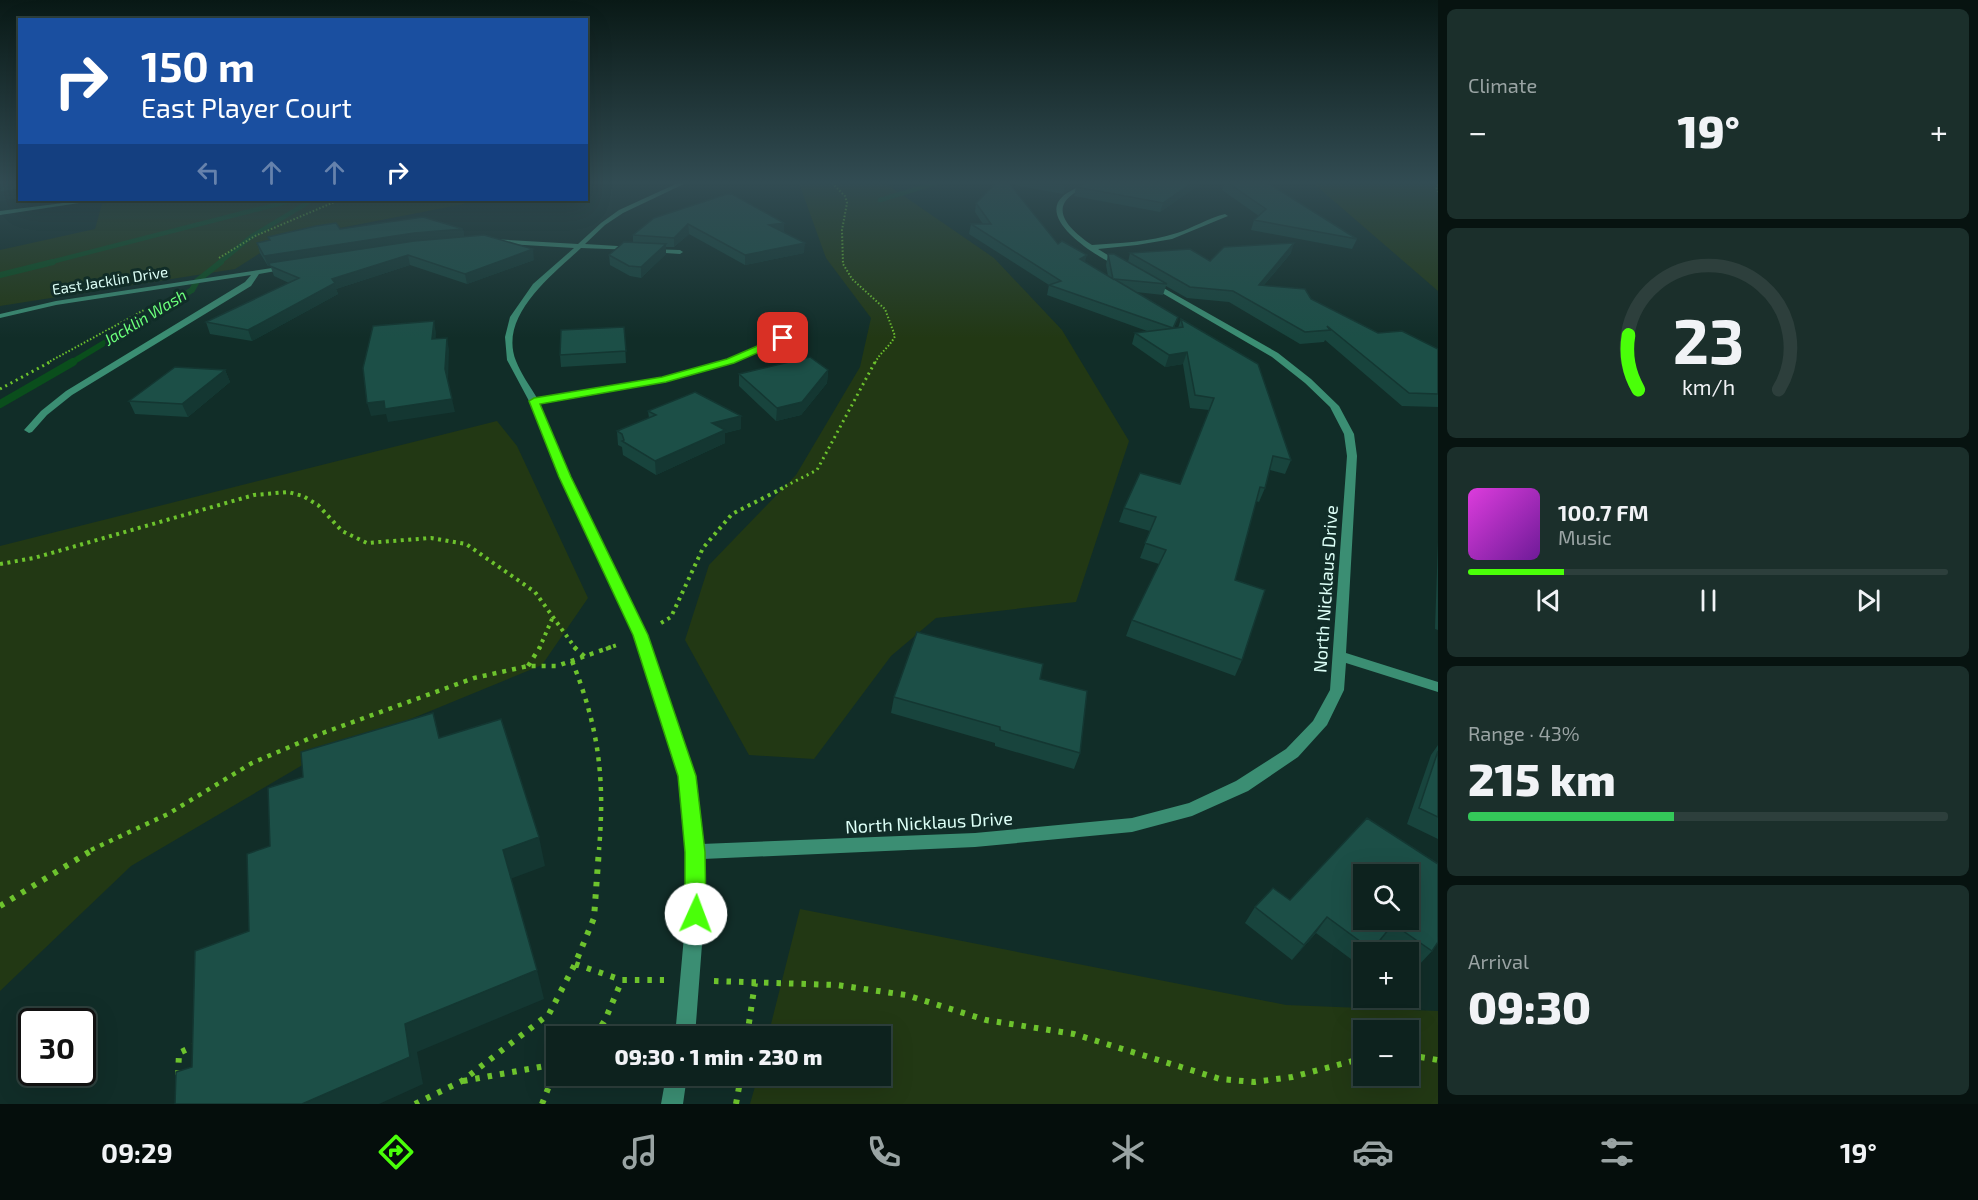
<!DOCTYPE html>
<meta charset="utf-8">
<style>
:root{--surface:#0d221e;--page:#1b2f2b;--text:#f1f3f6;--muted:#9aa4a4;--line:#2d3f3c;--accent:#4aff09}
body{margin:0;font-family:"Exo 2",sans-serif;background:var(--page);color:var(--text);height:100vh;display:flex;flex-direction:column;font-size:22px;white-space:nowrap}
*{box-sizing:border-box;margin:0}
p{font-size:20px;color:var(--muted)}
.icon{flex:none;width:33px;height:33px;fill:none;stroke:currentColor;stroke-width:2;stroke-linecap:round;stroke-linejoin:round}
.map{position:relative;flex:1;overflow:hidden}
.drawer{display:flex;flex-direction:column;gap:9px;padding:9px;background:#071310;width:540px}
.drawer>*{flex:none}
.top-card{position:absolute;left:18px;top:18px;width:570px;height:183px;border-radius:0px;box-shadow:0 6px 24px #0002,0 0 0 2px var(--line);background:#1a4fa0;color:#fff;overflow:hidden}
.tools{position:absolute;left:1353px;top:864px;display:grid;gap:12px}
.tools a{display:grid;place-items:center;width:66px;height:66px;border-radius:0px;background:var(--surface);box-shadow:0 6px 24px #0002,0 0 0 2px var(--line);font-size:30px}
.speed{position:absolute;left:18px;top:1008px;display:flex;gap:12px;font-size:30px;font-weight:700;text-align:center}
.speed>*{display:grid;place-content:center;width:78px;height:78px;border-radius:50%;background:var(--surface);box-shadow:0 6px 24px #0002,0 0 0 2px var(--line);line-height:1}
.speed .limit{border:3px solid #111;border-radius:9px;background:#fff;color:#111}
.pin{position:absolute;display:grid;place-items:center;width:51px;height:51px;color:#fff;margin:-26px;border-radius:12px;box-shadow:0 3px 9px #0006}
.me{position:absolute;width:66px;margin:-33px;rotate:2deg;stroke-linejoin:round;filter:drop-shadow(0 0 4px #0008)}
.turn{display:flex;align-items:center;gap:21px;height:126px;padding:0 24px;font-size:27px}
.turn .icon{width:78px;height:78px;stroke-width:2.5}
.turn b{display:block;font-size:42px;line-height:51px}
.lanes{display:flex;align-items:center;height:57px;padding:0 24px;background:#0003;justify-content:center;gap:30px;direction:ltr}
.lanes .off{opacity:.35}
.big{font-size:45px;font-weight:800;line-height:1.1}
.drawer .widget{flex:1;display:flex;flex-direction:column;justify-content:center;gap:9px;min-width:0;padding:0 21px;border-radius:9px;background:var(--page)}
.drawer .dial{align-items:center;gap:0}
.dial svg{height:156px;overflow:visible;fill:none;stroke:var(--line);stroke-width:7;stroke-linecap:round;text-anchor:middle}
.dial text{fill:var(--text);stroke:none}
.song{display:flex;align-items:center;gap:18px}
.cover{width:72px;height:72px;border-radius:9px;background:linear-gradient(135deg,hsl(300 70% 55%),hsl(280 70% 35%))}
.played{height:6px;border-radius:3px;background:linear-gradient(90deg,var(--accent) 20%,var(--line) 20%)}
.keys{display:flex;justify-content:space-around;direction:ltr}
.heat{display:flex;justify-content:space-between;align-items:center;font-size:33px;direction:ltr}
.charge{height:9px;border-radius:4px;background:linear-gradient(90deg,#34c759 43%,var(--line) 0)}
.trip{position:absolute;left:546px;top:1026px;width:345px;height:60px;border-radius:0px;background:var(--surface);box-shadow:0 6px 24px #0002,0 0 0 2px var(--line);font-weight:800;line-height:60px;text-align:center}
.tab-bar{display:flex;height:96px;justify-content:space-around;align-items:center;background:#050e0c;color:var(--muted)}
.tab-bar .icon{width:42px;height:42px}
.tab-bar .active{color:var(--accent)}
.tab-bar b{font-size:27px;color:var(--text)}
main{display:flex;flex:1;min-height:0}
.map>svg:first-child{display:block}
.green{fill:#223814;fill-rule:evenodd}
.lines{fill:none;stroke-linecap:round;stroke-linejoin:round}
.stream-far2{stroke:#0a4e1c;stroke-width:4.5}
.stream-far1{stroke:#0a4e1c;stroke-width:6}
.stream{stroke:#0a4e1c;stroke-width:8}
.path-far4{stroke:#6dc32d;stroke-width:2;stroke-dasharray:1.5 2;stroke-linecap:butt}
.path-far3{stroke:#6dc32d;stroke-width:3;stroke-dasharray:2 4;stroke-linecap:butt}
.path-far2{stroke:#6dc32d;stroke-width:4;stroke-dasharray:3 4.5;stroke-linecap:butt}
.path-far1{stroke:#6dc32d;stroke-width:4.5;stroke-dasharray:4 6;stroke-linecap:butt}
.path{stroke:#6dc32d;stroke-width:6;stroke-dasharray:4.5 8;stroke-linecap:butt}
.minor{fill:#3b8e73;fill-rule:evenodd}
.tertiary{fill:#3b8e73;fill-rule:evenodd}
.wall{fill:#18443d}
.shaded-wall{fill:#143732}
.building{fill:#1c4f47;stroke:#143732;stroke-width:1.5;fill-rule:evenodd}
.route{fill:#4aff09;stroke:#30a606;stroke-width:1.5}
.labels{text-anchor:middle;stroke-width:6;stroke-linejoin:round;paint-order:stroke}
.far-street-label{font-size:15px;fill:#ddfff7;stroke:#112d28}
.far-water-label{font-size:16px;font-style:italic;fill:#6bff7a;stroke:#112d28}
.street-label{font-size:18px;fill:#ddfff7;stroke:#112d28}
</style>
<main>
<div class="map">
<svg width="1438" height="1104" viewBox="0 0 1438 1104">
<rect width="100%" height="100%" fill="#112d28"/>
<path class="green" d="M 799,183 L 885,183 L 994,258 L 1062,330 L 1129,441 L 1076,602 L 936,618 L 891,656 L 814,759 L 749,755 L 685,640 L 709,565 L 796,475 L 860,367 L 871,318 L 826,258 Z
M 1313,183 L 1438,183 L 1438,291 Z
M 128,200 L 465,200 L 464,204 L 309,234 L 279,241 L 235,269 L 0,306 L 0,250 L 95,229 L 102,204 Z
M 497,421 L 517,446 L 588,598 L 542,665 L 311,760 L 131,866 L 0,991 L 0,546 Z
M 800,909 L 1286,1005 L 1438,1011 L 1438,1104 L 750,1104 L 758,1076 L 880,1076 L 880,1036 L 768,1036 ZM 1408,1030 L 1408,1076 L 1364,1076 L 1364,1030 Z"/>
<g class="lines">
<path class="stream-far2" d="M 880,200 L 936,183
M 47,263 L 294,200
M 219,263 L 251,237 L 312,200"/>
<path class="stream-far1" d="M 0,275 L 53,262
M 71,363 L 192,290 L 197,281 L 221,262"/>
<path class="stream" d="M 0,404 L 73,362"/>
<path class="path-far4" d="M 832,183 L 845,196 L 847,203 L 842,230 L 843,264 L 852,279 L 885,309 L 895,336 C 890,347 880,352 875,363
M 1438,185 L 1436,187 L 1438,192
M 215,200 L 244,200
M 219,258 L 255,236 L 339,200
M 47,363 L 144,310"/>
<path class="path-far3" d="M 0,389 L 50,362
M 780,489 L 817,470 L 875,362"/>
<path class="path-far2" d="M 0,564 L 34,558 L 254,495 L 288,492 L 303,496 L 318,505 L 342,531 L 367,543 L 431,538 L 466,544 L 535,592 L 576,649
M 661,623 L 671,617 L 703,548 L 732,514 L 783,488
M 539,649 L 552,619
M 606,649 L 620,644"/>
<path class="path-far1" d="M 574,647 L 585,657
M 572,661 C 599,728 605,779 599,850
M 528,666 L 540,647
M 91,850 L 168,814 L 252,763 L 320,734 L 474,678 L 528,666 L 557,666 L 611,647"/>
<path class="path" d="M 0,906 L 94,849
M 575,964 L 622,980 L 664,980
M 714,981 L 837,985 L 906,995 L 986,1020 L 1074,1034 L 1220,1079 L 1254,1082 L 1292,1077 L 1364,1058
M 595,1036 L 605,1020 L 622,980
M 747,1036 L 755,983
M 1408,1055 L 1438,1060
M 178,1075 L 179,1053 L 196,1045
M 463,1081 L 556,1064
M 415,1104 L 462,1081 L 549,1014 L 575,964 L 594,918 L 599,849
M 542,1104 L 556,1068
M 736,1104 L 741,1076"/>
<path class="minor" d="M 678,183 L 686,183 L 623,213 L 605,225 L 585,244 L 634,247 L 637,249 L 636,250 L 581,248 C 552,275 498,316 516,361 C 521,374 530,386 537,398 L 662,377 L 728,359 L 780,336 L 787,338 L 734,363 L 666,382 L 539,403 L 570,477 L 648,635 L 695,776 L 701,844 L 975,833 L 1132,818 L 1189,803 L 1236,781 L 1286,749 L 1313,721 L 1330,690 L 1347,456 L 1344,434 L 1330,407 L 1305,383 L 1272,357 L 1150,286 L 1149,284 L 1153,282 L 1278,353 L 1311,379 L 1339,406 L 1354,434 L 1357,456 L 1346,653 L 1438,682 L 1438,692 L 1346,663 L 1344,690 L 1327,725 L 1298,757 L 1248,791 L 1192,816 L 1132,832 L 975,847 L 703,859 L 706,892 L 695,1036 L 675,1036 L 688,892 L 679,776 L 634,635 L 560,477 L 529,401 L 507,360 L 505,337 L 510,317 L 533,284 L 574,248 L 493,243 L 490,241 L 493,239 L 578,244 L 601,223 L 619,210 Z
M 1087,183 L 1095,183 C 1088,187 1079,190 1073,194 C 1047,212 1076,234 1092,245 C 1120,243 1149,242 1177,233 C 1193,228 1208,218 1225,214 L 1228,216 L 1172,239 L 1137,245 L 1098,249 L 1124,265 L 1124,267 L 1122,268 C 1104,261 1050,229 1057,205 C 1061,193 1077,188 1087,183 Z
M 649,249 L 680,250 L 683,252 L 680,254 L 651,252 L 648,250 Z
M 285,266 L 287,267 L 287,269 L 259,274 L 251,286 L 72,395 L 47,415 L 32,432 L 29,433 L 24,430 L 41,411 L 66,391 L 245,282 L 251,275 L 56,305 L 0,318 L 0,314 L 56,301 Z
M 666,1076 L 687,1076 L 683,1104 L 661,1104 Z"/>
<path class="tertiary" d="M 87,200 L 99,200 L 0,215 L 0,211 Z"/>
</g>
<path class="wall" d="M 996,183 L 1084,183 L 1077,185 L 1063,194 L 1010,184 L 1058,244 L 1085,262 L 1108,276 L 1106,265 L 1108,254 L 1128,262 L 1130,253 L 1210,261 L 1291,253 L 1264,285 L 1311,299 L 1378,333 L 1438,349 L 1438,407 L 1402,406 L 1325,340 L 1324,342 L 1300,344 L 1229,302 L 1187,298 L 1166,286 L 1163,295 L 1136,292 L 1178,317 L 1174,328 L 1178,328 L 1181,319 L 1291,460 L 1285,474 L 1270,470 L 1265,488 L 1259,502 L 1256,501 L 1235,580 L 1242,660 L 1235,676 L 1126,636 L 1132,620 L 1159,564 L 1140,558 L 1150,531 L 1119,522 L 1124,508 L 1180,484 L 1209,410 L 1190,408 L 1183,364 L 1165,367 L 1132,344 L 1135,333 L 1147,331 L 1047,295 L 1049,285 L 969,234 L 971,224 L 983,224 L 975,212 L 976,203 Z
M 1085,183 L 1202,183 L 1160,212 L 1074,196 L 1076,187 Z
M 1225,183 L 1268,183 L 1357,239 L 1352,249 L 1251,230 L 1254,220 L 1259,216 L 1222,190 Z
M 654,218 L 784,223 L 784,232 L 804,253 L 745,265 L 689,234 L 674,247 L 666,247 L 666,254 L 641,278 L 630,276 L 610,265 L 609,255 L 633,243 L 633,235 Z
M 340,229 L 463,229 L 464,237 L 534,260 L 467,284 L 410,265 L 336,289 L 338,294 L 252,341 L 210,334 L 206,322 L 289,283 L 274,276 L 270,265 L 268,266 L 260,253 L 257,243 L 269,240 L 268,237 Z
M 624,327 L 626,363 L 561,367 L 560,355 Z
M 225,370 L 230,382 L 188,417 L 135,414 L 129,401 Z
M 828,370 L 827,383 L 801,415 L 776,421 L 739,386 L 739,374 Z
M 648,411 L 741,416 L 741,429 L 725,433 L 725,443 L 656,475 L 623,455 L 622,447 L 618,445 L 617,431 L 649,418 Z
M 1438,541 L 1438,630 L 1435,629 Z
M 1040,679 L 1080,753 L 1074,769 L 995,746 L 995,743 L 891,713 L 894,697 Z
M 1438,745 L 1438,839 L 1407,824 L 1431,755 Z
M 1367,818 L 1432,951 L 1418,966 L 1408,960 L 1408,952 L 1399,952 L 1380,939 L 1369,952 L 1364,952 L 1364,960 L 1359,965 L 1316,933 L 1292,960 L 1245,923 L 1255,907 L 1290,900 Z"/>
<path class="shaded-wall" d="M 1068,183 L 1084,183 L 1077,185 L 1063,194 L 1065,185 Z
M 1192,183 L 1202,183 L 1160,212 L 1163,203 Z
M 20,189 L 20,198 L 0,201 L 0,192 Z
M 784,223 L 784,232 L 769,225 Z
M 688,224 L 689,234 L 674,247 L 674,238 Z
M 463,229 L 465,239 L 269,263 L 270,265 L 268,266 L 264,256 L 414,233 Z
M 805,243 L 804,253 L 745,265 L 745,255 Z
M 1294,243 L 1291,253 L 1255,295 L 1259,285 Z
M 666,244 L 666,254 L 641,278 L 641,267 Z
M 533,249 L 534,260 L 467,284 L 465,274 Z
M 408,255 L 410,265 L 336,289 L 338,294 L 252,341 L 248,330 L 332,279 Z
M 1087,255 L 1084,265 L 1080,259 Z
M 434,321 L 436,333 L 435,351 L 432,339 Z
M 447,338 L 449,350 L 448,381 L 445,369 Z
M 1187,352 L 1183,364 L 1165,367 L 1169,355 Z
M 225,370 L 230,382 L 188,417 L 182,404 Z
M 828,370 L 827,383 L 801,415 L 776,421 L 777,408 Z
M 452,399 L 455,412 L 388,422 L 386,414 L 371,416 L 367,403 L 384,401 Z
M 741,416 L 741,429 L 725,433 L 725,443 L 656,475 L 655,461 L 712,423 Z
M 539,837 L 545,866 L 510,879 L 503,850 Z
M 1327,917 L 1316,933 L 1292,960 L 1304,945 Z
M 537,970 L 544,999 L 417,1052 L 423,1084 L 379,1104 L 302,1104 L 405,1024 Z"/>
<path class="building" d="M 0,183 L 20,183 L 20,189 L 0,192 Z
M 996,183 L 1009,183 L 1058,244 L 1062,241 L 1087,255 L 1080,259 L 1113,279 L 1108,254 L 1114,254 L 1167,284 L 1114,279 L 1178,317 L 1173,328 L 1049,285 L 1061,281 L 971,224 L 991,224 L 976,203 Z
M 1053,183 L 1068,183 L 1065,185 Z
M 1085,183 L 1192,183 L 1163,203 L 1076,187 Z
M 1228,183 L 1268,183 L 1357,239 L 1254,220 L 1266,209 Z
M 727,194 L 732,194 L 784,223 L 769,225 L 805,243 L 745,255 L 688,224 L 674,238 L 633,235 L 654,218 Z
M 423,217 L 463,229 L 414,233 L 264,256 L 257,243 L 270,240 L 268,237 L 316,226 L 336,223 L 340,229 Z
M 484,235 L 533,249 L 465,274 L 408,255 L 332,279 L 335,283 L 248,330 L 206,322 L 299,278 L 270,266 L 269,263 L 414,241 Z
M 624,242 L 666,244 L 641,267 L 629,266 L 609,255 Z
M 1294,243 L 1259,285 L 1305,289 L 1311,299 L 1378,333 L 1402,331 L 1438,349 L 1438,394 L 1409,393 L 1327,326 L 1330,330 L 1305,332 L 1233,291 L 1190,287 L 1130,253 L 1190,249 L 1210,261 L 1224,247 Z
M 1181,319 L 1258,364 L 1291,460 L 1273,456 L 1265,488 L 1260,487 L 1235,580 L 1265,590 L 1242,660 L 1132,620 L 1166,550 L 1145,543 L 1156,517 L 1124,508 L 1140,473 L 1180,484 L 1214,398 L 1195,395 L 1187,352 L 1169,355 L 1135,333 L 1183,327 Z
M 434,321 L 432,339 L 447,338 L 445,369 L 452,399 L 385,409 L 384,401 L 367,403 L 363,368 L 373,326 Z
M 624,327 L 626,351 L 560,355 L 561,330 Z
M 810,357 L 828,370 L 802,402 L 777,408 L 739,374 Z
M 175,367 L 225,370 L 182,404 L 129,401 Z
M 695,392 L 741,416 L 712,423 L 725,430 L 655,461 L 622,441 L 624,440 L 622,434 L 617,431 L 656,415 L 648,411 Z
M 917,632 L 1043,664 L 1040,679 L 1087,691 L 1080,753 L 1000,730 L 1000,727 L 894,697 Z
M 433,713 L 439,738 L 501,719 L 539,837 L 503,850 L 537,970 L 405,1024 L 410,1057 L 302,1104 L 175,1104 L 176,1072 L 192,1067 L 195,951 L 249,931 L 247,854 L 270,846 L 268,788 L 303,777 L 301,752 Z
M 1438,751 L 1438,817 L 1419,808 Z
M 1367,818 L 1438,864 L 1438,942 L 1432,951 L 1393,924 L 1372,950 L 1327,917 L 1304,945 L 1255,907 L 1273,888 L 1290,900 ZM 1364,874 L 1408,874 L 1408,920 L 1364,920 Z"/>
<linearGradient id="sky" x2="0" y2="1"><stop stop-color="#091916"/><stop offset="0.54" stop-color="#324c53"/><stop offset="1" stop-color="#324c53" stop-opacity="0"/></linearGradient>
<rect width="1438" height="338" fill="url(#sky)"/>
<path class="route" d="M 783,335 L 788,338 L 787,340 L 734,363 L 666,382 L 540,404 L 571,477 L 648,635 L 696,776 L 705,852 L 706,914 L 703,921 L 696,924 L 688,921 L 685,914 L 685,852 L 678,776 L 633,635 L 559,477 L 529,401 L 534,398 L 662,377 L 727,359 Z"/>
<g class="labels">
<g class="far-street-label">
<text transform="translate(110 281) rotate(-9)" y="5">East Jacklin Drive</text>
</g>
<g class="far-water-label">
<text transform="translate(145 317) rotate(-31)" y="6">Jacklin Wash</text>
</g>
<g class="street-label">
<text transform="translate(1326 589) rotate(-86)" y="6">North Nicklaus Drive</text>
<text transform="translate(929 823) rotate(-3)" y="6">North Nicklaus Drive</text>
</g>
</g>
</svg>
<div class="tools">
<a><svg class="icon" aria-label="search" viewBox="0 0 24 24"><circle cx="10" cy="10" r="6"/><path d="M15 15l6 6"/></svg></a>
<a>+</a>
<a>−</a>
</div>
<div class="speed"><div class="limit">30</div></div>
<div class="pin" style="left:783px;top:338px;background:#d93025"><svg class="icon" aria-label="arrive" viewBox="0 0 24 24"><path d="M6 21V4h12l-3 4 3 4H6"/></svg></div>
<svg class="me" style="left:696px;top:914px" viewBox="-20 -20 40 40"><circle r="19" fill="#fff"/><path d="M0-13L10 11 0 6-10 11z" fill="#4aff09"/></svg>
<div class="trip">09:30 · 1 min · 230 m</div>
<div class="top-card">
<div class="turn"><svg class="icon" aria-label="right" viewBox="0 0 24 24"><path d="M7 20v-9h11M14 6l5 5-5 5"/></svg><div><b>150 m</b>East Player Court</div></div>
<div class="lanes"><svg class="icon off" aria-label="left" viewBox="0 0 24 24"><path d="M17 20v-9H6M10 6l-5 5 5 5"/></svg><svg class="icon off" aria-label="ahead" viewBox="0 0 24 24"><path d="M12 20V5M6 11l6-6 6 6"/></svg><svg class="icon off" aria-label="ahead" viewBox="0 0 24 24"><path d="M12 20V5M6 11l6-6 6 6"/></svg><svg class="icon" aria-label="right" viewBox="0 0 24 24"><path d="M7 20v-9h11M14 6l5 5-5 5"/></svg></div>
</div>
</div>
<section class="drawer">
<div class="widget"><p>Climate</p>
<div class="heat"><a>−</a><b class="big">19°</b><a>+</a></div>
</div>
<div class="widget dial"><svg viewBox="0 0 100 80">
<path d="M14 69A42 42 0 1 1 86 69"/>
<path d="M14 69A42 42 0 0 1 9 41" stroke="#4aff09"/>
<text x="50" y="56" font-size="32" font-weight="700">23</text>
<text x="50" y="72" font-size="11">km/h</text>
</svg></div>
<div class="widget">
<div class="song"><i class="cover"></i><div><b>100.7 FM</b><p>Music</p></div></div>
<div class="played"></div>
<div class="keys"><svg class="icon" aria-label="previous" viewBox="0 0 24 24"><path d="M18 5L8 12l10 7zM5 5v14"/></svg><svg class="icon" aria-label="pause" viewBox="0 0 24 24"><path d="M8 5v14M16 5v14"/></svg><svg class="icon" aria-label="next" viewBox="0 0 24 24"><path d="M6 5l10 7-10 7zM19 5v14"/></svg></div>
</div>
<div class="widget"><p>Range · 43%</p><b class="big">215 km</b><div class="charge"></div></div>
<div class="widget"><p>Arrival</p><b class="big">09:30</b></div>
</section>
</main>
<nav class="tab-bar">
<b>09:29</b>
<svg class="icon active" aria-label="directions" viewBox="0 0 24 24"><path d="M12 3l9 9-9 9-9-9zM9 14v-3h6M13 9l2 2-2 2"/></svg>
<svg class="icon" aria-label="music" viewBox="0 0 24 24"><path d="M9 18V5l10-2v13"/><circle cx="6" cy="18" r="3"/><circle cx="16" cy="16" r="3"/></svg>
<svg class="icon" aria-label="phone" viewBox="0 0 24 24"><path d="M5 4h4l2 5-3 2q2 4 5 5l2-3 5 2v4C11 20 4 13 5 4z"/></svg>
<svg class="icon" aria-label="climate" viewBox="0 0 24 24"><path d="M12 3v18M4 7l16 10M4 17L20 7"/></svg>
<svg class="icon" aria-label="car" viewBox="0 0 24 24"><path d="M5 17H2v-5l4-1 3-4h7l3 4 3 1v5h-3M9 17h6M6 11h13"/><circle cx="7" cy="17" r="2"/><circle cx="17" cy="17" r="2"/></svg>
<svg class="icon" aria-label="filters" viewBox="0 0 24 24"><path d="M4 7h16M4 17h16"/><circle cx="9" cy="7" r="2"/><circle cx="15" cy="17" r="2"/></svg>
<b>19°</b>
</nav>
